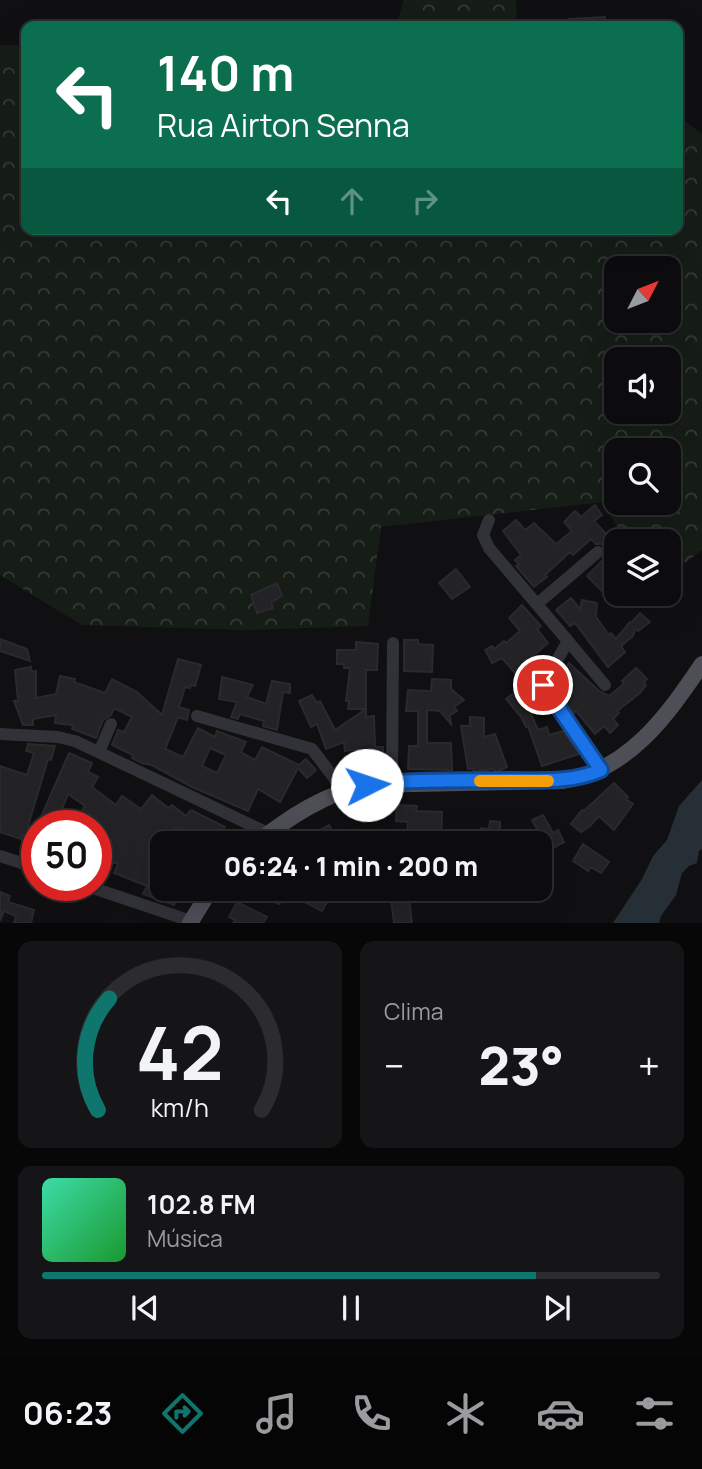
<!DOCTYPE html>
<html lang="pt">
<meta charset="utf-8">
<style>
:root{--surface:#0c0c0e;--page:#151517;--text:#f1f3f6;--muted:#9a9b9e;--line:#2c2c2e;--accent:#0f766e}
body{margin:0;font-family:Manrope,sans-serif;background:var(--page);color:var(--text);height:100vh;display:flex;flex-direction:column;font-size:26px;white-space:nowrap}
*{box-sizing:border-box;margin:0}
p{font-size:23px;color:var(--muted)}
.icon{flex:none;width:38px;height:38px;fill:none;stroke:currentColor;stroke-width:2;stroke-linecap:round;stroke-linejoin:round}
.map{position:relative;height:923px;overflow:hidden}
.details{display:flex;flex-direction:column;gap:18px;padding:18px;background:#070708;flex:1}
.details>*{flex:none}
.hud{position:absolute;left:21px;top:21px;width:662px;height:214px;border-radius:14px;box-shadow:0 7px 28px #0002,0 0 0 2px var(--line);background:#0b6e4f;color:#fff;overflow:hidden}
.needle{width:46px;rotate:48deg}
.tools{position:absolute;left:604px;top:256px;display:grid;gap:14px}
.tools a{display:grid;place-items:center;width:77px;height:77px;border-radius:14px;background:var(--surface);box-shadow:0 7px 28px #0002,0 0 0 2px var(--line);font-size:35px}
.speed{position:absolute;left:21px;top:810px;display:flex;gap:14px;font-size:35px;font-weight:700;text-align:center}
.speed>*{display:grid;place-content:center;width:91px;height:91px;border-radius:50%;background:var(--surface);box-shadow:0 7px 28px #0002,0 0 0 2px var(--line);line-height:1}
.speed .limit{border:10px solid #d22;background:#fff;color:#111}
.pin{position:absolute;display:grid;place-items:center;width:60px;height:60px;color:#fff;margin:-30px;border:4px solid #fff;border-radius:50%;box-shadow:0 2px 7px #0007}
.me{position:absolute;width:77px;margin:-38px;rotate:86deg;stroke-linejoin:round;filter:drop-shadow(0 0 5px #0008)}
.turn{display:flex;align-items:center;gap:24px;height:147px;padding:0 21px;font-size:32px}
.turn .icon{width:91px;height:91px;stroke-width:2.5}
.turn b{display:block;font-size:49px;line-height:60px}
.lanes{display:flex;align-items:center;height:66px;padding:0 21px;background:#0003;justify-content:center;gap:35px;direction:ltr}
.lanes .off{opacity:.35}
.big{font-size:52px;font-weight:800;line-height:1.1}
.details .card{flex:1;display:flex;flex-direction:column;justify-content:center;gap:10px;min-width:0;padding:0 24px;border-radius:14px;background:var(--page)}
.details .dial{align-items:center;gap:0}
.dial svg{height:182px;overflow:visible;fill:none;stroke:var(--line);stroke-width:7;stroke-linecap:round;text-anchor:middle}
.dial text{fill:var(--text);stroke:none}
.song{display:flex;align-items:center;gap:21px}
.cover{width:84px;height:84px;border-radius:10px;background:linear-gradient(135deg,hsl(160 70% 55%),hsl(130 70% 35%))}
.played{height:7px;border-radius:4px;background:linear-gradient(90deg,var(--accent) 80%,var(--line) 80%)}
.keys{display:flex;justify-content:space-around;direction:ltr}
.heat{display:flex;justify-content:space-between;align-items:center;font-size:38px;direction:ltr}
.details .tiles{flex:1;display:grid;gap:18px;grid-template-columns:1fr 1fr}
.card:last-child{grid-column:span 2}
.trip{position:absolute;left:150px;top:831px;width:402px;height:70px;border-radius:14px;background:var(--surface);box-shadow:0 7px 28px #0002,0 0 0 2px var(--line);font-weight:800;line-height:70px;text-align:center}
.tabs{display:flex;height:112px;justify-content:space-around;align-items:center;background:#050506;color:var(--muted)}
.tabs .icon{width:49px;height:49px}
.tabs .selected{color:var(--accent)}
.tabs b{font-size:32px;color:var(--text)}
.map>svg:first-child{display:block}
.forest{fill:url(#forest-crowns);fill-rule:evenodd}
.water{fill:#262e36}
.building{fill:#232326;stroke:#2a2a2e;stroke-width:2;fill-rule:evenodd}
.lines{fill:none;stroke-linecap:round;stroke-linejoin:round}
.minor{stroke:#313237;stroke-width:12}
.major{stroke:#4d4e56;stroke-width:16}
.route-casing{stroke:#114b97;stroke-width:18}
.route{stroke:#1a73e8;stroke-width:12}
.slow{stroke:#f59e0b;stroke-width:12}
</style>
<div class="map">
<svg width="702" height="923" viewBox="0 0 702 923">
<defs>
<pattern id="forest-crowns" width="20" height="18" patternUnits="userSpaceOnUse" patternTransform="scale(1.75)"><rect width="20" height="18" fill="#161d17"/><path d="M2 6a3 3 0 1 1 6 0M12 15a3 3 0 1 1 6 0" fill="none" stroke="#353b36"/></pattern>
</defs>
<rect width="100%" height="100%" fill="#101012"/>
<path class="forest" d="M 404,0 L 516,0 L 517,26 L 396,26 Z
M 0,45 L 26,45 L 26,229 L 677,229 L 677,115 L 702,134 L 702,550 L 669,575 L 668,541 L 625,541 L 603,502 L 381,527 L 368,626 L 246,630 L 82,625 L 0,575 ZM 616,268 L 668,268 L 668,320 L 616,320 ZM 616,359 L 668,359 L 668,411 L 616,411 ZM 616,450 L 668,450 L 668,502 L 616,502 Z"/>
<path class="water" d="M 702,780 L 702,849 L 699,851 L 697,863 L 689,866 L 682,873 L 676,895 L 661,916 L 659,923 L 613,923 L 642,879 L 653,856 L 667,840 L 679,806 Z"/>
<path class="building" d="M 605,17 L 605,26 L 569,26 L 569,19 Z
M 595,505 L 602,515 L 594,521 L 609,537 L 602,544 L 596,544 L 591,539 L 573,555 L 570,552 L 545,575 L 547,577 L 534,587 L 516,566 L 519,564 L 515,560 L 521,555 L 503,531 L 516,520 L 525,530 L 534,523 L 556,544 L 572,531 L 564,522 L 575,511 L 581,517 Z
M 602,561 L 616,575 L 616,585 L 611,592 L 608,589 L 604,593 L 587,576 Z
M 456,569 L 470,587 L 452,599 L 439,583 Z
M 277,583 L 282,596 L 271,602 L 273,608 L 257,613 L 251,595 Z
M 571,598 L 580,609 L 582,600 L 597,603 L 596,617 L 609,635 L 611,633 L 616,639 L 630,622 L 631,623 L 640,613 L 650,622 L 638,631 L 635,629 L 633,636 L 621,646 L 625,652 L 608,667 L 575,623 L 570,626 L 556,610 Z
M 522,605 L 541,626 L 537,629 L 548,643 L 514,672 L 502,658 L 492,663 L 485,650 L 492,646 L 494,649 L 504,641 L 506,643 L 520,631 L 509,618 Z
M 0,639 L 27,649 L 30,661 L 0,651 Z
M 404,640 L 418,640 L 418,644 L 433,645 L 432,672 L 404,671 Z
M 356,642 L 378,644 L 377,670 L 366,670 L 366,709 L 348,709 L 349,701 L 346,701 L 350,668 L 344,668 L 344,664 L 337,664 L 337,650 L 356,650 Z
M 178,659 L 201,665 L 195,686 L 191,685 L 190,688 L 185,687 L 179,707 L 189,710 L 187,720 L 178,717 L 165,749 L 183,757 L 198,728 L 215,737 L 217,731 L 246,742 L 241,752 L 255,760 L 262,747 L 299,765 L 306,759 L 316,770 L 307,778 L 298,768 L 280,802 L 258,789 L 248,811 L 192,787 L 152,765 L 142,763 L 132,758 L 133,755 L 112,745 L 118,730 L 124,732 L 132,717 L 114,708 L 111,715 L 103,720 L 96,738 L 72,729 L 73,725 L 55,723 L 56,715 L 33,719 L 33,725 L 23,725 L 14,701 L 18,701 L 15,670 L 31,667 L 32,672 L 36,671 L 36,698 L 56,694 L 60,676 L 75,679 L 74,682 L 105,693 L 112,679 L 137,692 L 162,715 ZM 210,748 L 226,755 L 217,773 L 202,766 Z
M 569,663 L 599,691 L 609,696 L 624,684 L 622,681 L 636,668 L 647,679 L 644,682 L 646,685 L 640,693 L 617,711 L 619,713 L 613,719 L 618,725 L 610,733 L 604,726 L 595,734 L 576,711 L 574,713 L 562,697 L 567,693 L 555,681 Z
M 222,677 L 253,685 L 247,697 L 266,704 L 272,681 L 290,684 L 290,693 L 283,692 L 277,730 L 263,726 L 264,721 L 240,714 L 238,719 L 231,717 L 237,702 L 219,699 Z
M 432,679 L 451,680 L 451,689 L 464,700 L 454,707 L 457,711 L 450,715 L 451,724 L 440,711 L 427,710 L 427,743 L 451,743 L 452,770 L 408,769 L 409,746 L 418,746 L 418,711 L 406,711 L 408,690 L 431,691 Z
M 519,689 L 530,702 L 527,705 L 538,730 L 547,727 L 549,735 L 563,731 L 579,754 L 542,766 L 528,726 L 526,727 L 521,717 L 506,699 Z
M 312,695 L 317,703 L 320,701 L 335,730 L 366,709 L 366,717 L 374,716 L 375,747 L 383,747 L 383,768 L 360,768 L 360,749 L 345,751 L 344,742 L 326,749 L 317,724 L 311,727 L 299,701 Z
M 470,717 L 484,718 L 484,737 L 495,734 L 507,767 L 496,772 L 493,769 L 474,772 L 473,768 L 468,769 L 461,726 L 470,726 Z
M 28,744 L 55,746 L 51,760 L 48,759 L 28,826 L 37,829 L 37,839 L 22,835 L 21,839 L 0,832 L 0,766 L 27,775 L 34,753 L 26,751 Z
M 69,753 L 92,763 L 88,772 L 98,777 L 92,787 L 116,805 L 122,796 L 141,809 L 152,795 L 168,808 L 172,805 L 186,816 L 191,810 L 225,827 L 217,844 L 194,844 L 198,836 L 179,827 L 177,830 L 175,828 L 163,844 L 163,889 L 179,889 L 174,905 L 143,894 L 147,886 L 114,873 L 118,864 L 96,856 L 96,826 L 37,826 ZM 68,794 L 85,806 L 73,823 L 59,816 Z
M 614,783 L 628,797 L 626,799 L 633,804 L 614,830 L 599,816 L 590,826 L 581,832 L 571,824 L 582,810 L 584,811 Z
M 397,805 L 417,806 L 416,811 L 442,812 L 441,844 L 406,844 L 408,822 L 396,821 Z
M 543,815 L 553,833 L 558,830 L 564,842 L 553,848 L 544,842 L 532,820 Z
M 490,821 L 500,822 L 500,844 L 480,844 L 481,828 L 489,829 Z
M 329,825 L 339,844 L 295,844 Z
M 583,844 L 609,862 L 601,873 L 591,867 L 588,871 L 573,861 Z
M 241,889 L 277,889 L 288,893 L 279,904 Z
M 294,889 L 313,898 L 318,889 L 331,895 L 322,911 L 291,895 Z
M 0,892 L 10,896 L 8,902 L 34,910 L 31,923 L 14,923 L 16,916 L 4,911 L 0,921 Z
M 409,897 L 412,923 L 394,923 L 391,900 Z
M 237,902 L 267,917 L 263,923 L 233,923 L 235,920 L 229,917 Z"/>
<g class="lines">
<path class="minor" d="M 489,520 L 483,535 L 489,548 L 568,641 L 543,685 L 601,770
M 537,604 L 598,552
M 568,641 L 605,685
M 197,716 L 312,749 L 344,791
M 0,734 L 58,737 L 75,741 L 268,833
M 99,752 L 111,724
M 392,782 L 393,643
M 0,856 L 37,868
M 87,886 L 191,921"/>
<path class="major" d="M 255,844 C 288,818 325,793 367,785 L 562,781 C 628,771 667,716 702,664
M 190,923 L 211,889"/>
</g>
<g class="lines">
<g class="route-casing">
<path id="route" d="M 367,785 C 414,779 462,781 509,780 C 541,780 571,783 601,770 L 543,685"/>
</g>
<use href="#route" class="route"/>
<path class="slow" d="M 480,781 L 548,781"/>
</g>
</svg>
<div class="tools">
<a><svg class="needle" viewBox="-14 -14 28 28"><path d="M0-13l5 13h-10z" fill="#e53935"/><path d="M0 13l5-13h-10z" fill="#9a9b9e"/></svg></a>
<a><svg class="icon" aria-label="sound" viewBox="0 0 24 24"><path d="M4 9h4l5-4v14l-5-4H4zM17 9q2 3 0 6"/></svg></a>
<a><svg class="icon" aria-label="search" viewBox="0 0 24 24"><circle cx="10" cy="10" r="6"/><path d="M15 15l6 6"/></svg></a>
<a><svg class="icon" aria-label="layers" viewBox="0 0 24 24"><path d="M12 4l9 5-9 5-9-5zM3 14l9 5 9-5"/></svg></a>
</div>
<div class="speed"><div class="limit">50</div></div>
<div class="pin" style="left:543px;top:685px;background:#d93025"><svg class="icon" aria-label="arrive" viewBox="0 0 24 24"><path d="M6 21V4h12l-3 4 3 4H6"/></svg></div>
<svg class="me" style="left:367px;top:785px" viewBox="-20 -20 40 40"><circle r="19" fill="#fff"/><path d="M0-13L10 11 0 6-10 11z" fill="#1a73e8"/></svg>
<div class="trip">06:24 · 1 min · 200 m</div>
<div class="hud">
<div class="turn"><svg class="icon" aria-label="left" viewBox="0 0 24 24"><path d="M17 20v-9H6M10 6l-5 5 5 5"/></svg><div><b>140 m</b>Rua Airton Senna</div></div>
<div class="lanes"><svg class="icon" aria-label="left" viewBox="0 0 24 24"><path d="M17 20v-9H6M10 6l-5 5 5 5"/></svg><svg class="icon off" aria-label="ahead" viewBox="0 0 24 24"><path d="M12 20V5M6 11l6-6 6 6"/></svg><svg class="icon off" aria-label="right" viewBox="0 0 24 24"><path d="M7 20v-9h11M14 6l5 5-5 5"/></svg></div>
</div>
</div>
<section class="details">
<div class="tiles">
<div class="card dial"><svg viewBox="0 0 100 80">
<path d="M14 69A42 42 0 1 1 86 69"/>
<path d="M14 69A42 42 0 0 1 19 20" stroke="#0f766e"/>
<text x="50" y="56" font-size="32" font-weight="700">42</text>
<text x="50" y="72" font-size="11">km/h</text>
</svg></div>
<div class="card"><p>Clima</p>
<div class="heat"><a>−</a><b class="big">23°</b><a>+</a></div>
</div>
<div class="card">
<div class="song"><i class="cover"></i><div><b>102.8 FM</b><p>Música</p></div></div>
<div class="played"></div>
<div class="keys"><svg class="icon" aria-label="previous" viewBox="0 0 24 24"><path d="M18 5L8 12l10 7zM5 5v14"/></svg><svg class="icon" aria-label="pause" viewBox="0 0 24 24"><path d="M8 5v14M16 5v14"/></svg><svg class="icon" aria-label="next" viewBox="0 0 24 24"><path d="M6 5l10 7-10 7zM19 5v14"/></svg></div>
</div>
</div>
</section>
<nav class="tabs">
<b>06:23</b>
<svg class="icon selected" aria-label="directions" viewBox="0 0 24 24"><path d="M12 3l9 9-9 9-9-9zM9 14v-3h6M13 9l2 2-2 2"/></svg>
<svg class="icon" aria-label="music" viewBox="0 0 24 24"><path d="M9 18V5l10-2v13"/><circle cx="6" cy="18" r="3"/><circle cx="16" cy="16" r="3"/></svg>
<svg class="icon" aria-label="phone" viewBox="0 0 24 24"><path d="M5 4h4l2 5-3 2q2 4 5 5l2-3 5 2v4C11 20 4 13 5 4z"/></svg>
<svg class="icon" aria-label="climate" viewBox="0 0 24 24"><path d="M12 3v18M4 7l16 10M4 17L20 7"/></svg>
<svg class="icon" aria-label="car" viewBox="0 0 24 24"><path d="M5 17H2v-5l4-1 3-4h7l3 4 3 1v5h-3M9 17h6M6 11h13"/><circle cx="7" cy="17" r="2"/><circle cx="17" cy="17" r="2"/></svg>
<svg class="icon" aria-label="filters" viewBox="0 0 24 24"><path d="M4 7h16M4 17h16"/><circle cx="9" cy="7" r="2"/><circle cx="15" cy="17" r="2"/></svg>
</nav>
